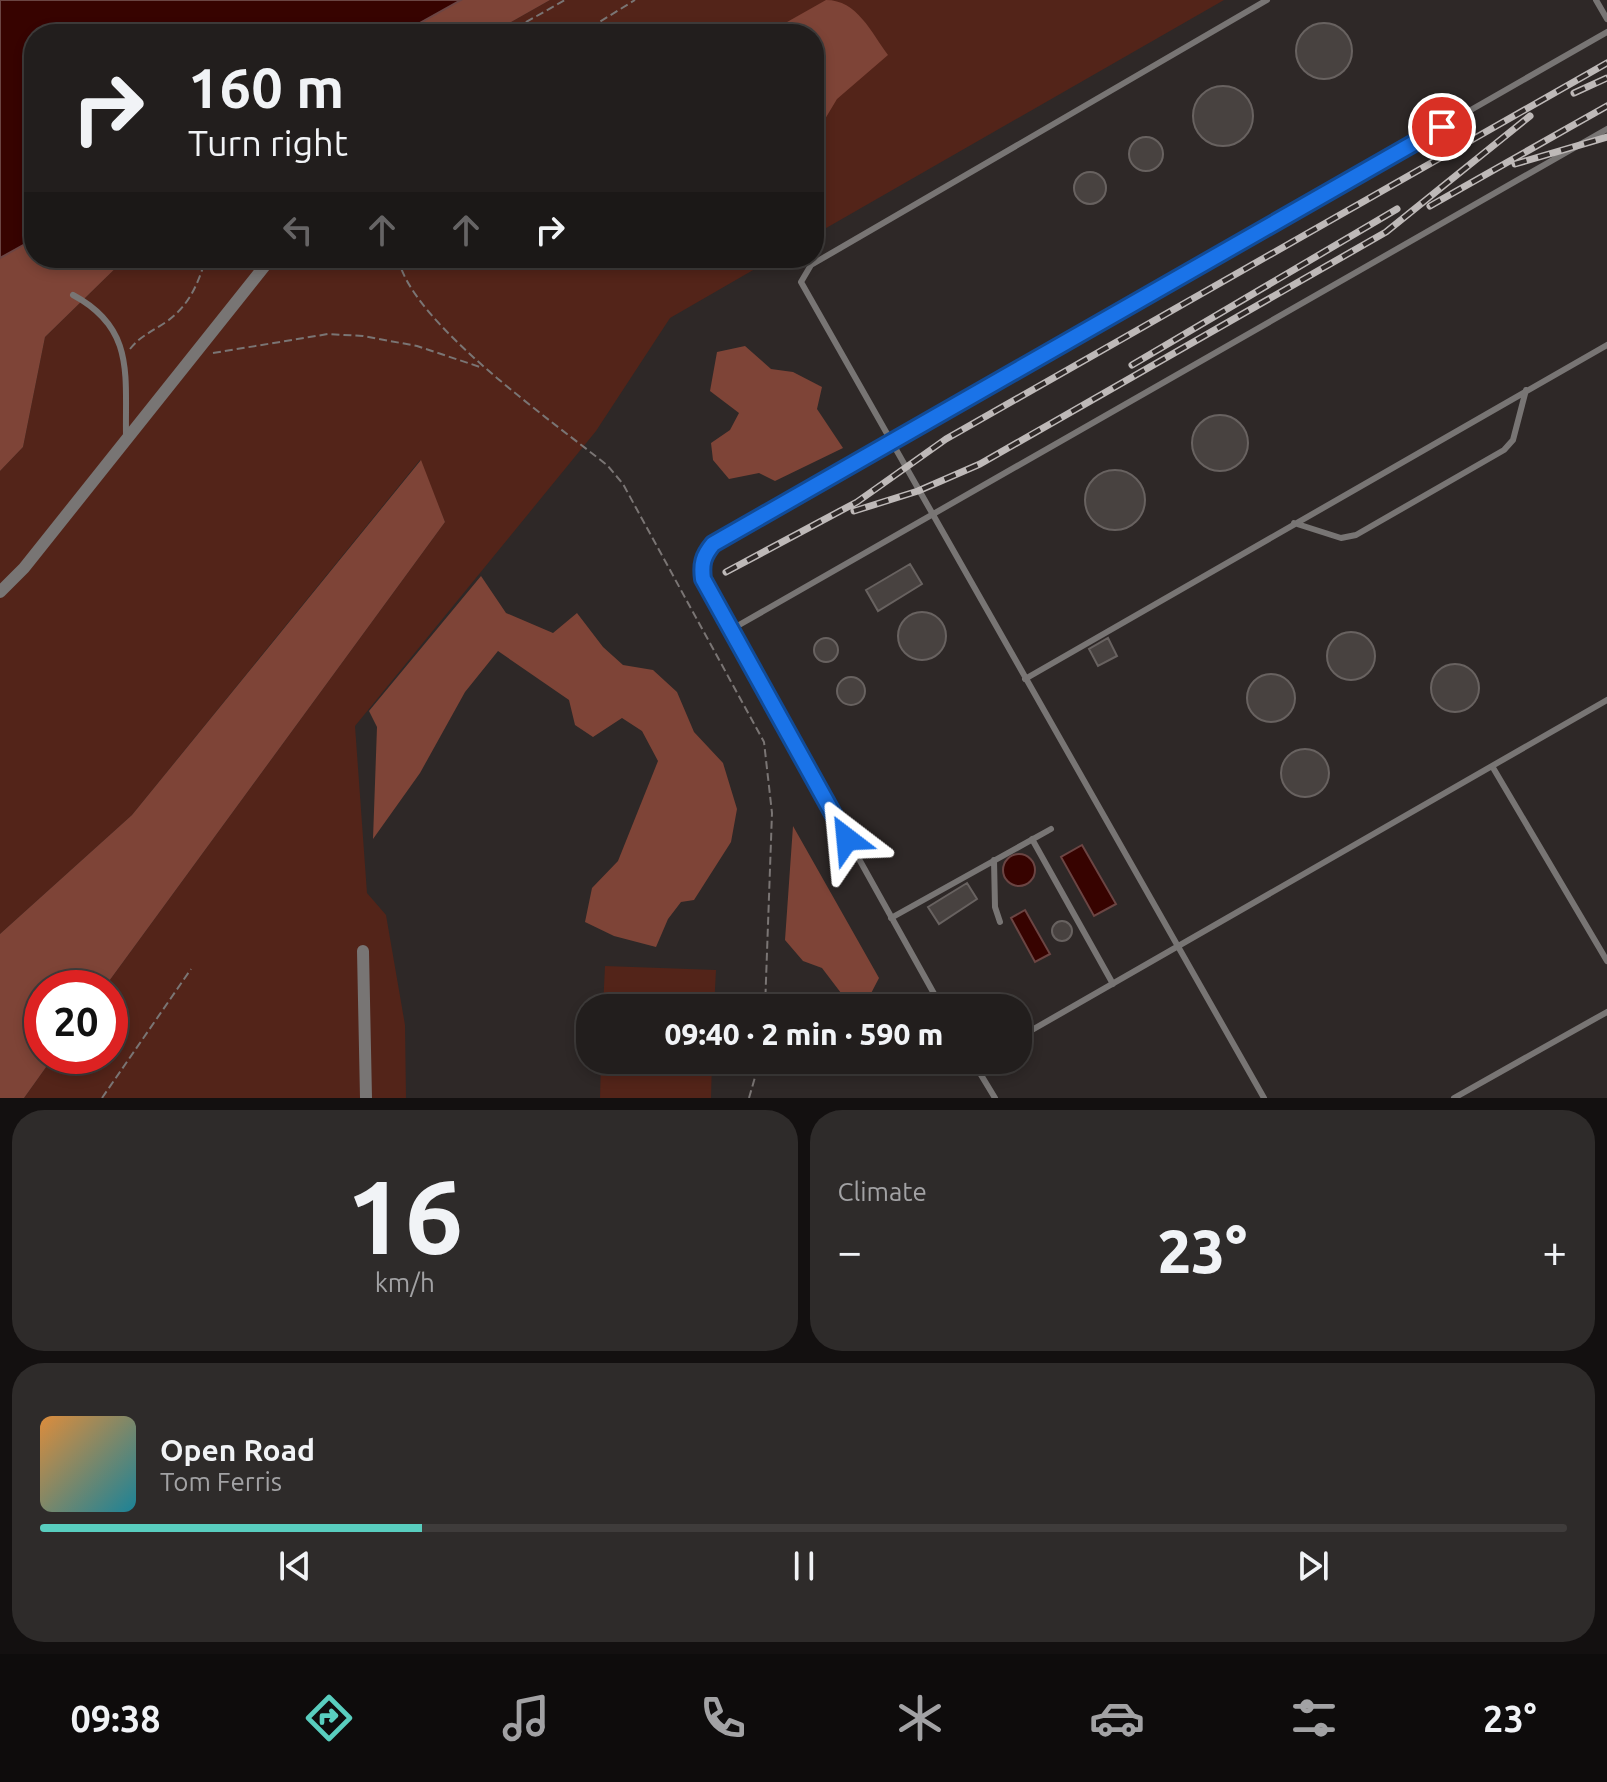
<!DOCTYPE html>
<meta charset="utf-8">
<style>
:root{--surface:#221e1d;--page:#2e2b2a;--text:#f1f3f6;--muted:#a2a2a4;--line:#3f3c3b;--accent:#59cebf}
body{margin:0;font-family:Ubuntu,sans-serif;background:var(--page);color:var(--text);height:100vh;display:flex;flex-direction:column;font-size:30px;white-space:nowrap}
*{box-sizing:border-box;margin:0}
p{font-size:26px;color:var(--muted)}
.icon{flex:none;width:44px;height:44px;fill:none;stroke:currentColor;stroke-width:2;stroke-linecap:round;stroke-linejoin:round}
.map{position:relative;height:1098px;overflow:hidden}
.side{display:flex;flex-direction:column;gap:12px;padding:12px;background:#131010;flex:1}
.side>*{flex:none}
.guide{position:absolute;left:24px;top:24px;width:800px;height:244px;border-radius:32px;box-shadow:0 4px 12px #0003,0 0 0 2px var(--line);background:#221e1d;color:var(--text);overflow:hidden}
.speed{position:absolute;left:24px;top:970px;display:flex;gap:16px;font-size:40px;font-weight:700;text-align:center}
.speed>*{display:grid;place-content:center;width:104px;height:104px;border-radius:50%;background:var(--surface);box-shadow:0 4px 12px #0003,0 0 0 2px var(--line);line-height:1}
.speed .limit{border:12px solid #d22;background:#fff;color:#111}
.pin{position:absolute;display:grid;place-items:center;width:68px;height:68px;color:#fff;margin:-34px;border:4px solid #fff;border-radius:50%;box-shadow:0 2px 8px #0007}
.me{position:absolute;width:88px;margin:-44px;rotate:331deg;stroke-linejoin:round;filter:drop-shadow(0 0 6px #0008)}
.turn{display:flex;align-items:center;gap:28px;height:168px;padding:0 32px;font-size:36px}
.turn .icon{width:104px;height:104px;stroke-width:2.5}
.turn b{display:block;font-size:56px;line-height:68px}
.lanes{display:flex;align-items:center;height:76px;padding:0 32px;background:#0003;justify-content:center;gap:40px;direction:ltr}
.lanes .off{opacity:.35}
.big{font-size:60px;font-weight:800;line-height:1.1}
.side .card{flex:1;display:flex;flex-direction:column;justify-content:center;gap:12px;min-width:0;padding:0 28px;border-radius:32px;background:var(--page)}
.side .dial{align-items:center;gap:0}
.dial b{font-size:104px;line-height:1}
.song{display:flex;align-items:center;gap:24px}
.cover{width:96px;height:96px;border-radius:12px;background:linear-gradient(135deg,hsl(30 70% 55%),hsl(190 70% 35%))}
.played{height:8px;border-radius:4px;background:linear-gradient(90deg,var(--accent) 25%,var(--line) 25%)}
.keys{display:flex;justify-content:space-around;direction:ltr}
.heat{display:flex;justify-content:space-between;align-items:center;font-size:44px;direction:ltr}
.side .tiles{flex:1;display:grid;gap:12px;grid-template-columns:1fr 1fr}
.card:last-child{grid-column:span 2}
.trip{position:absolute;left:576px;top:994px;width:456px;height:80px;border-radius:32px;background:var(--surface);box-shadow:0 4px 12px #0003,0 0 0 2px var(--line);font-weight:800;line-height:80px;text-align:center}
.tab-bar{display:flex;height:128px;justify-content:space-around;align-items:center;background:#0e0c0c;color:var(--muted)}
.tab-bar .icon{width:56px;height:56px}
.tab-bar .selected{color:var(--accent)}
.tab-bar b{font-size:36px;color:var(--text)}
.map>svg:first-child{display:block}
.green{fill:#532419}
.forest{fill:#7e4437}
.water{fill:#370300;stroke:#6b4543;stroke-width:2}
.building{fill:#484240;stroke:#686260;stroke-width:2}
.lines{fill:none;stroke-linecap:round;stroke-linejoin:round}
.path{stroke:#7a7574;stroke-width:2;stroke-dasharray:8 4;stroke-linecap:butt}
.service{stroke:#787574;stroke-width:6}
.minor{stroke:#787574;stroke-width:12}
.rail-casing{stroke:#beb9b8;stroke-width:7}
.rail{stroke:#2e2827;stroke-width:4;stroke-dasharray:12;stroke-linecap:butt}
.route-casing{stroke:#114b97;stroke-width:20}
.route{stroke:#1a73e8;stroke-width:14}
</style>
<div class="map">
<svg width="1607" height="1098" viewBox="0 0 1607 1098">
<rect width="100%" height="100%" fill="#2e2827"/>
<path class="green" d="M 550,0 L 1224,0 L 814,235 L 814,34 L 490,34 Z
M 126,258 L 774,258 L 670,318 L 596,431 L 355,726 L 367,893 L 386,915 L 405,1025 L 406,1098 L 24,1098 L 54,1056 L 110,1056 L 110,988 L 104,988 L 445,522 L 420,460 L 132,815 L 0,934 L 0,471 L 23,447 L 45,337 Z
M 605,966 L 716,970 L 714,1008 L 603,1008 Z
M 601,1060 L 712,1060 L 711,1098 L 600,1098 Z"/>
<path class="forest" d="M 461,0 L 550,0 L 490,34 L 401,34 Z
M 826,0 C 857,0 871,32 888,55 L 837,99 L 822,124 L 814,131 L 814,34 L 754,34 L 780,26 Z
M 34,239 L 34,258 L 126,258 L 45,337 L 23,447 L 0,471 L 0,258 Z
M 745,346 L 771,369 L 793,372 L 822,387 L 817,409 L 843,448 L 775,481 L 759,473 L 729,479 L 713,460 L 711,443 L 730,430 L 739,413 L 710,391 L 717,352 Z
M 421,460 L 445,522 L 104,988 L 42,988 L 42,1056 L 54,1056 L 24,1098 L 0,1098 L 0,934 L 132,815 Z
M 481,576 L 506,613 L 553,633 L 577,613 L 603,647 L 623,665 L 653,670 L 677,692 L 694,732 L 723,763 L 737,809 L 731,842 L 694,900 L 681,902 L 668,919 L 656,947 L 614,936 L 585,922 L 592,888 L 618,861 L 658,761 L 642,731 L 622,718 L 593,737 L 575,725 L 569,700 L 498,651 L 465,692 L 420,773 L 373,839 L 377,727 L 369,711 Z
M 793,826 L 879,978 L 866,1003 L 841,993 L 822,968 L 803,961 L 785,940 Z"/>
<path class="water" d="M 0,0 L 461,0 L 400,34 L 34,34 L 34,239 L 0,258 Z
M 1082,845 L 1116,904 L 1094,916 L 1061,857 Z
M1003 870a16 16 0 1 1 32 0a16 16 0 1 1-32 0Z
M 1025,910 L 1050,954 L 1035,962 L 1011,918 Z"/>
<path class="building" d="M1296 51a28 28 0 1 1 56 0a28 28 0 1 1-56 0Z
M1193 116a30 30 0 1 1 60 0a30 30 0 1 1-60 0Z
M1129 154a17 17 0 1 1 34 0a17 17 0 1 1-34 0Z
M1074 188a16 16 0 1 1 32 0a16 16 0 1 1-32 0Z
M1192 443a28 28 0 1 1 56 0a28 28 0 1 1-56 0Z
M1085 500a30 30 0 1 1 60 0a30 30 0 1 1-60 0Z
M 910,564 L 922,584 L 878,611 L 866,590 Z
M898 636a24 24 0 1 1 48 0a24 24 0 1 1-48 0Z
M1327 656a24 24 0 1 1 48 0a24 24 0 1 1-48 0Z
M814 650a12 12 0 1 1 24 0a12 12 0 1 1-24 0Z
M 1108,638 L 1117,656 L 1098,666 L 1089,649 Z
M1431 688a24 24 0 1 1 48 0a24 24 0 1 1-48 0Z
M1247 698a24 24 0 1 1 48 0a24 24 0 1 1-48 0Z
M837 691a14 14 0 1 1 28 0a14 14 0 1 1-28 0Z
M1281 773a24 24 0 1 1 48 0a24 24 0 1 1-48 0Z
M 967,883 L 977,899 L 939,924 L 928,907 Z
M1052 931a10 10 0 1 1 20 0a10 10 0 1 1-20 0Z"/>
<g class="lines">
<path class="path" d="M 505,34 L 565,0
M 580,34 L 635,0
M 398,258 C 412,324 554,422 608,466 L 623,484 L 764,742 L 772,813 L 765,1008
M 130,349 C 140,336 153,331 166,322 C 189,306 198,284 206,258
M 213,353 L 328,334 L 363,336 L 417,346 L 480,367
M 102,1098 L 191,969
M 749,1098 L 760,1060"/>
<path class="service" d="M 1596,0 L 1607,19
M 73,295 C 135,328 125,375 126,436
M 1294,523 L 1341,538 L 1356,535 L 1504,450 L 1513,440 L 1526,390
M 732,629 L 1607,129
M 1025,679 L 1607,345
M 1492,766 L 1607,961
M 1032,839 L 1113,984
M 994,860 L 995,907 L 1000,922
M 891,918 L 1051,829
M 942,1008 L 703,579 C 701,564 703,556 713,544 L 1607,32
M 1018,1038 L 1607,700
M 972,1060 L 995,1098
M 1264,1098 L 801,282 L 811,265 L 1267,0
M 1454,1098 L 1607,1012"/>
<path class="minor" d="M 0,592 L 24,568 L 271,258
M 363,951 L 366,1098"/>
<g class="rail-casing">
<path id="rail" d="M 1574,93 L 1607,78
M 1515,164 L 1607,137
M 1430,206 L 1607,106
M 1132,365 L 1397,209
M 854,511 L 918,491 L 980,464 L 1386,232 L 1530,116
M 726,572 L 857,502 L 946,439 L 1607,63"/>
</g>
<use href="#rail" class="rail"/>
</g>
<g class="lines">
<g class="route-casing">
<path id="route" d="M 847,839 L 703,579 C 701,564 703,556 713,544 L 1442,127"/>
</g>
<use href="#route" class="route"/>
</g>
</svg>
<div class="speed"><div class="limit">20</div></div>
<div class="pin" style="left:1442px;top:127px;background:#d93025"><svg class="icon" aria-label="arrive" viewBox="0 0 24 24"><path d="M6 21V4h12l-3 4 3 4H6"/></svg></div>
<svg class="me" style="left:847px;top:839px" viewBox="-20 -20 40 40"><path d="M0-17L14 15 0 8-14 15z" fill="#1a73e8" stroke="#fff" stroke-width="4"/></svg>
<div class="trip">09:40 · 2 min · 590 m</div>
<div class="guide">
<div class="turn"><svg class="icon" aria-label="right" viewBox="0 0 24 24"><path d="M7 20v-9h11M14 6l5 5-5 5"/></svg><div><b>160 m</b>Turn right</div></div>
<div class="lanes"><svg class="icon off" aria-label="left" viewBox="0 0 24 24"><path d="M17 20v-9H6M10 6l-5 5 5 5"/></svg><svg class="icon off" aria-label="ahead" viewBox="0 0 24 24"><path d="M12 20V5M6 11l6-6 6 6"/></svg><svg class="icon off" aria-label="ahead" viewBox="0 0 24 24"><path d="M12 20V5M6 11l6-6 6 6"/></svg><svg class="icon" aria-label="right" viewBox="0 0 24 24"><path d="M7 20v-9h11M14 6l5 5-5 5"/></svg></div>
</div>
</div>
<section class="side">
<div class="tiles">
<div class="card dial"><b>16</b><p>km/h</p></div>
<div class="card"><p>Climate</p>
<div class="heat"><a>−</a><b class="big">23°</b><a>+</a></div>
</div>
<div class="card">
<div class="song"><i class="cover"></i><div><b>Open Road</b><p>Tom Ferris</p></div></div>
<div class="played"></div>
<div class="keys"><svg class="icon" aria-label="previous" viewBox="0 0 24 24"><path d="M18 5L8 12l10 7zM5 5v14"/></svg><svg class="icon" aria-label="pause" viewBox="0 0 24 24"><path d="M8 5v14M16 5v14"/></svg><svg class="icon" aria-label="next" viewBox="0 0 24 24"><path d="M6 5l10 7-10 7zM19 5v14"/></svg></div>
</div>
</div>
</section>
<nav class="tab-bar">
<b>09:38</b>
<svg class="icon selected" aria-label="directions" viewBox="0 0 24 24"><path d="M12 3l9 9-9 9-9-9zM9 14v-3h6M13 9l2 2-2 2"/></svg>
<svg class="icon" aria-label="music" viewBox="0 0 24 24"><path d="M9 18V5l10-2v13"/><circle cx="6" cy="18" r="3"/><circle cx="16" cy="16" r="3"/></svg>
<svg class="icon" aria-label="phone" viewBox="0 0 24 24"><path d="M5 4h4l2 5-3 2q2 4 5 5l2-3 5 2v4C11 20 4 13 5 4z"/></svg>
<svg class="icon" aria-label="climate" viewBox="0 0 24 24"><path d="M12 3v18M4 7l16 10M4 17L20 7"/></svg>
<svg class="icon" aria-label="car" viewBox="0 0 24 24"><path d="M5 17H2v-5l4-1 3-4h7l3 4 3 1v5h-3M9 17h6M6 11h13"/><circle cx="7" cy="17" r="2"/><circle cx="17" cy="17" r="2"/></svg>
<svg class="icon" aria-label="filters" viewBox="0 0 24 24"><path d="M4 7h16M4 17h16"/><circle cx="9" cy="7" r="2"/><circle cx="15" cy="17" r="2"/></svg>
<b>23°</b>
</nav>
